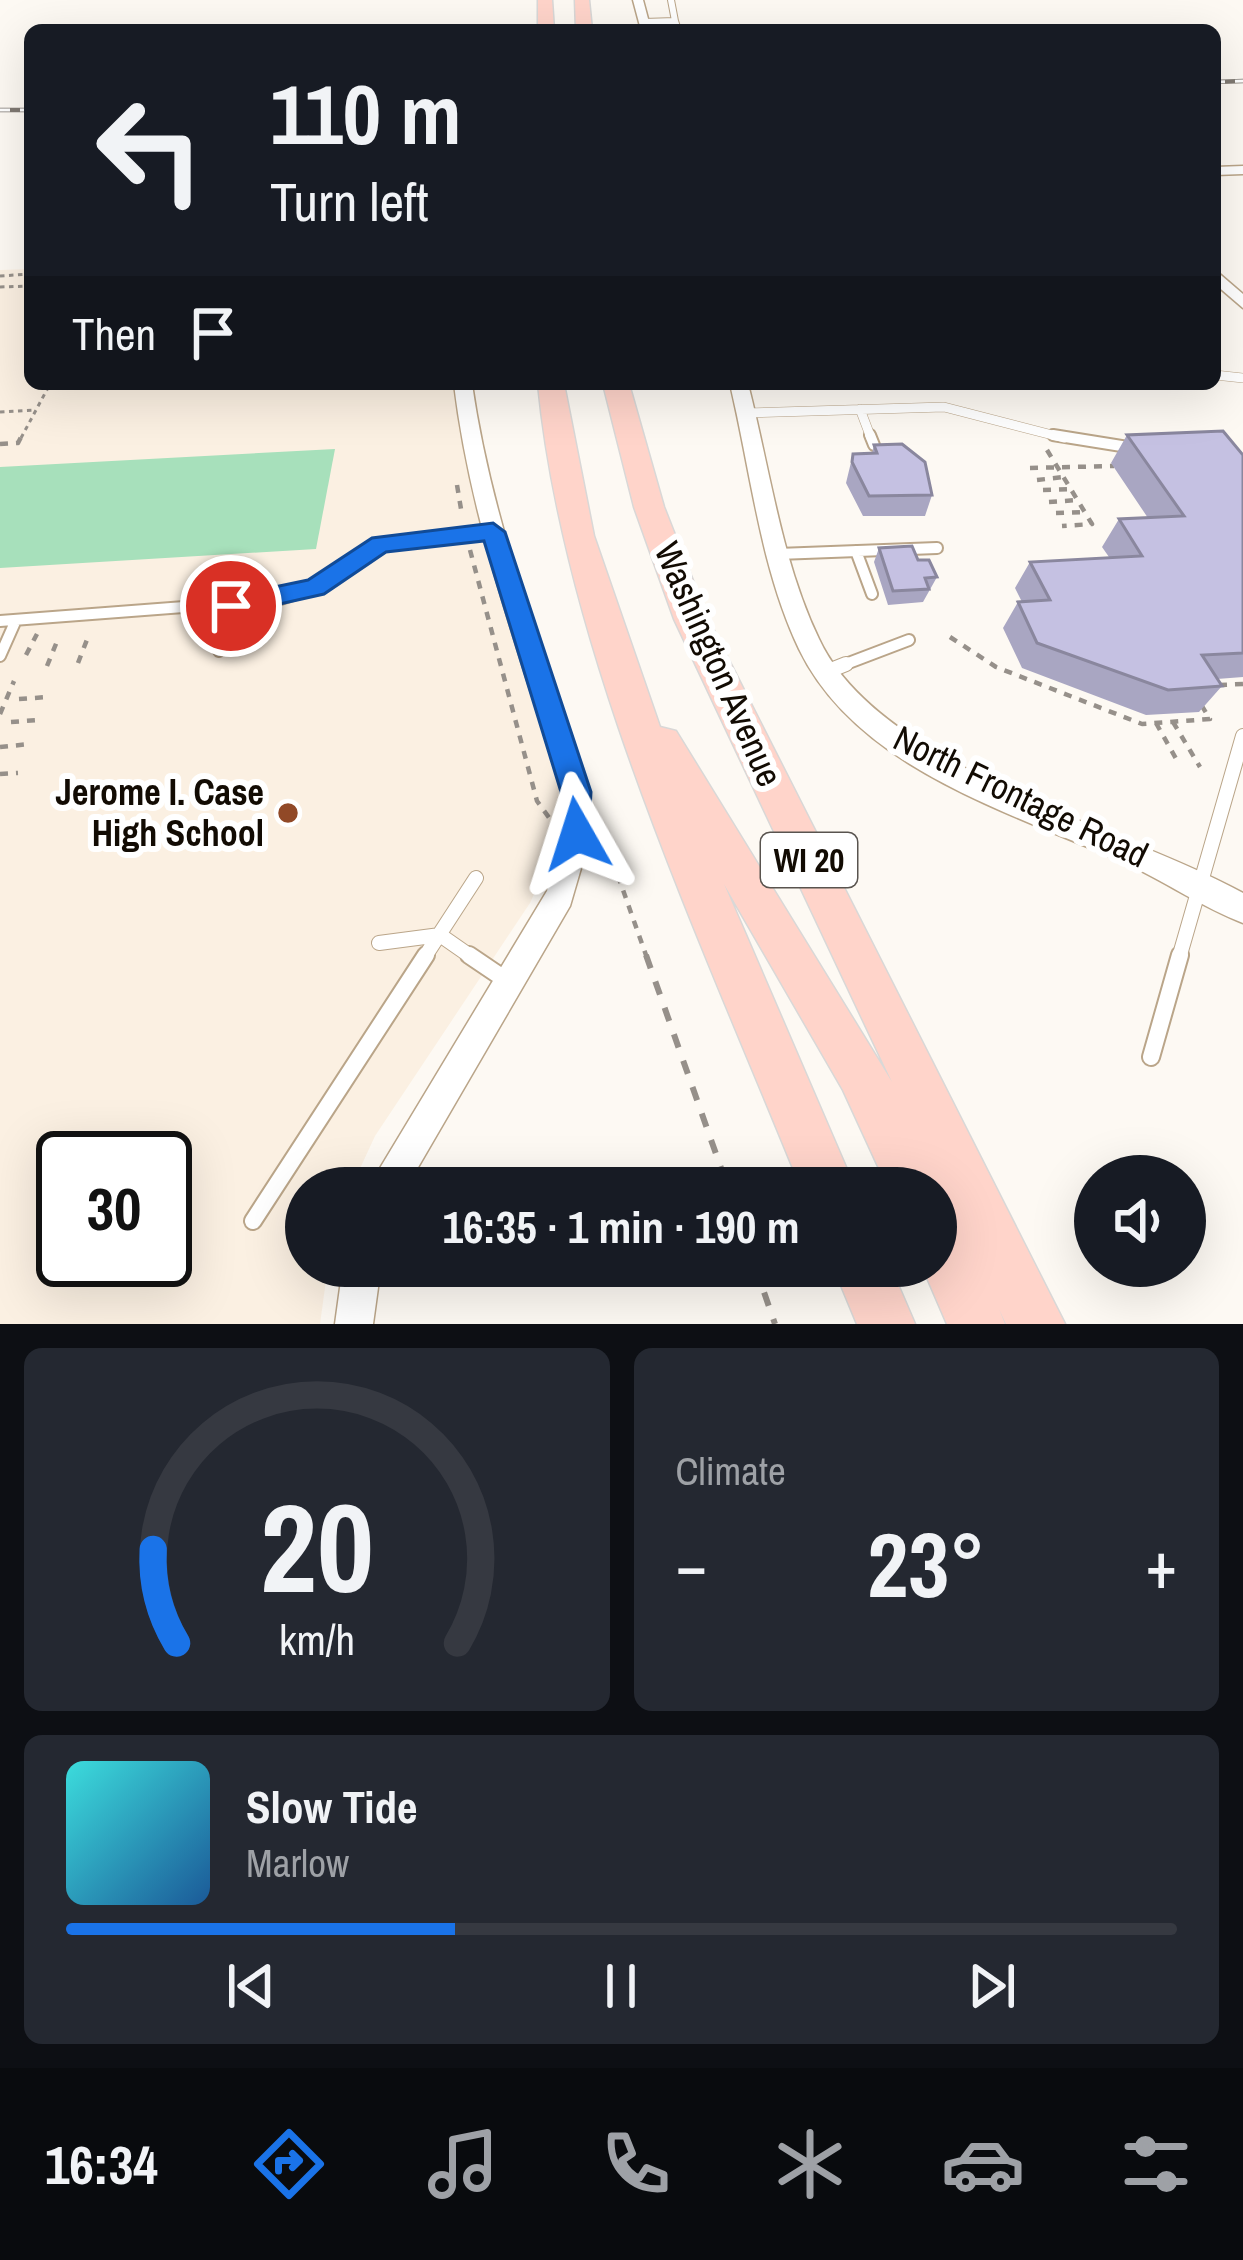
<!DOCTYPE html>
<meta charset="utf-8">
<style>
:root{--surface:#171b24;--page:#242831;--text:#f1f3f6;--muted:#9ea1a6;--line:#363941;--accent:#1a73e8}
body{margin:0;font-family:"Archivo Narrow",sans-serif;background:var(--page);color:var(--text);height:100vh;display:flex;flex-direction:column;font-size:45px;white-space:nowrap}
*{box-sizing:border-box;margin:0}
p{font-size:39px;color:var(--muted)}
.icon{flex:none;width:66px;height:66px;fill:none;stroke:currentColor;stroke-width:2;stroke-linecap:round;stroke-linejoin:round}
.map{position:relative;height:1324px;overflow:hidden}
.details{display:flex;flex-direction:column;gap:24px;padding:24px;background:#0d0f14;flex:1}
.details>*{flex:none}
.guide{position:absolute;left:24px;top:24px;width:1197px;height:366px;border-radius:18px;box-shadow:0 12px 48px #0002;background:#171b24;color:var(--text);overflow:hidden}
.buttons{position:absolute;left:1074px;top:1155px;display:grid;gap:24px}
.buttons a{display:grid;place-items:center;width:132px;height:132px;border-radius:50%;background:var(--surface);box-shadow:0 12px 48px #0002;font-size:60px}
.speed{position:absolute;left:36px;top:1131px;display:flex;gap:24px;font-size:60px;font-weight:700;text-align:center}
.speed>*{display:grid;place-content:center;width:156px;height:156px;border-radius:50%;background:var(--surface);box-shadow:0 12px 48px #0002;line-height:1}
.speed .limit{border:6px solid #111;border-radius:18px;background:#fff;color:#111}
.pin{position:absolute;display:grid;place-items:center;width:102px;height:102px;color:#fff;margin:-51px;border:6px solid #fff;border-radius:50%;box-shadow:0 3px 12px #0007}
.me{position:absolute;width:132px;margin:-66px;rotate:354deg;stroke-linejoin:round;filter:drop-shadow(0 0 9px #0008)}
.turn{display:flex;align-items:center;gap:42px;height:252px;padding:0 48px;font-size:54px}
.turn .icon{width:156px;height:156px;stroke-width:2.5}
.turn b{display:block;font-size:84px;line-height:102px}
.then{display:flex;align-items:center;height:114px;padding:0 48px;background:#0003;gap:24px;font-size:45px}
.big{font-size:90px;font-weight:700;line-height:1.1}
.details .tile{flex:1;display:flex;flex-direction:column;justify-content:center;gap:18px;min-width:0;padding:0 42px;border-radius:18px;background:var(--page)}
.details .dial{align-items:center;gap:0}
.dial svg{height:312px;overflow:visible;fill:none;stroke:var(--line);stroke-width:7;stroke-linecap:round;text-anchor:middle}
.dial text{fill:var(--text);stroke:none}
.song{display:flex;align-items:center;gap:36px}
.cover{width:144px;height:144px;border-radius:18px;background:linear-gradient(135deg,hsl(180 70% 55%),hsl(210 70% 35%))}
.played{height:12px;border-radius:6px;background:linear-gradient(90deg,var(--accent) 35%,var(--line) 35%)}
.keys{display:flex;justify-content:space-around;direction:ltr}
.heat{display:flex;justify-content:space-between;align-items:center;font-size:66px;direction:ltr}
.details .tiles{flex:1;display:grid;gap:24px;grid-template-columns:1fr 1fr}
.tile:last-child{grid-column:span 2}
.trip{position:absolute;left:285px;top:1167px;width:672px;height:120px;border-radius:60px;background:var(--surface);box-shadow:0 12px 48px #0002;font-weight:700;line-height:120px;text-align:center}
.tab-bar{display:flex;height:192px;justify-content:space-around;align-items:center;background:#090b0e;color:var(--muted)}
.tab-bar .icon{width:84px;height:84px}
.tab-bar .current{color:var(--accent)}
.tab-bar b{font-size:54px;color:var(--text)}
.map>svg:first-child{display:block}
.built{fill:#fbf0e2;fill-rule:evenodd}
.green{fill:#a7e0bb}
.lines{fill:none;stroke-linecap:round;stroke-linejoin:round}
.lane-far4-casing{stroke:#baa589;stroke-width:8}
.lane-far3-casing{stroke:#baa589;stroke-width:10}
.lane-far2-casing{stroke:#baa589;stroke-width:14}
.lane-far1-casing{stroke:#baa589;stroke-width:16}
.lane-casing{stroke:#baa589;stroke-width:20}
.street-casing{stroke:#baa589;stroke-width:3}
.primary-casing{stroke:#d9d8d7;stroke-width:3}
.path-far2{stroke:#96908a;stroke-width:3;stroke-dasharray:4.5 4.5;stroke-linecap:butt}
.path-far1{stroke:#96908a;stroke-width:4.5;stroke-dasharray:8 8;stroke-linecap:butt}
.path{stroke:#96908a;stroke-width:6;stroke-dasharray:14 14;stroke-linecap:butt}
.lane-far4{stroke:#fff;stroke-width:6}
.lane-far3{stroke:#fff;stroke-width:9}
.lane-far2{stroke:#fff;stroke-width:10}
.lane-far1{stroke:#fff;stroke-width:14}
.lane{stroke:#fff;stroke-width:16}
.street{fill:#fff;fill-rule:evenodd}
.primary{fill:#ffd4ca;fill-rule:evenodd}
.rail-casing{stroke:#7f7972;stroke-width:4.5}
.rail{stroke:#fff;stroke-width:3;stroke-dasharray:10;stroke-linecap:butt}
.wall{fill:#a9a6c2}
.building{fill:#c5c1e2;stroke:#8a879e;stroke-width:3}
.route{fill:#1a73e8;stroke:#114b97;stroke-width:3}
.poi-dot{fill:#914927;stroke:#fff;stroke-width:4.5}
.labels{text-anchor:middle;stroke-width:12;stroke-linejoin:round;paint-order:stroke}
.shield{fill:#fff;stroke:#59544f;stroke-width:3}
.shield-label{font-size:33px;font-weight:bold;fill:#120b03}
.street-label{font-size:36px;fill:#120b03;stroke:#fff}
.poi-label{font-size:36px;font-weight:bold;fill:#120b03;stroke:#fff;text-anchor:end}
</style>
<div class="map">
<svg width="1243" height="1324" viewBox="0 0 1243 1324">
<rect width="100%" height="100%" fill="#fdf9f3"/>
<path class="built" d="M 30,269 L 30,384 L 463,384 L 577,834 L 549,861 L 530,903 L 375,1136 L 351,1188 L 306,1188 L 306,1266 L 328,1266 L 320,1324 L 0,1324 L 0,270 ZM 63,1158 L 165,1158 L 165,1260 L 63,1260 Z"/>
<path class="green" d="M 335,449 L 316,549 L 0,568 L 0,467 Z"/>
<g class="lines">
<g class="lane-far4-casing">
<path id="lane-far4" d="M 671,0 L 675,21
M 644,22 L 675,21 L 678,30"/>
</g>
<g class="lane-far3-casing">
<path id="lane-far3" d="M 1215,375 L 1243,378
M 982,385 L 1002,384
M 860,409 L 871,438
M 747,413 L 944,407 L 1064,438"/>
</g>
<g class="lane-far2-casing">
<path id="lane-far2" d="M 870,435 L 874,445
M 1053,435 L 1134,448
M 856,551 L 872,594
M 778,554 L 937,548
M 0,621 L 277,600 L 315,588 L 380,544 L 493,532
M 219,651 L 231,606
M 0,656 L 16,620
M 838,667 L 909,640"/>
</g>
<g class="lane-far1-casing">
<path id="lane-far1" d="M 826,672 L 846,664
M 379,943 L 440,935 L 473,958
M 424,958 L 476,878
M 1179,958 L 1243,736"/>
</g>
<g class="lane-casing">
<path id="lane" d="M 469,955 L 506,980
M 1151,1057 L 1180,955
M 253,1221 L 426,955"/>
</g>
<g class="street-casing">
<path id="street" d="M 633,0 L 643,0 L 651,30 L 641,30 Z
M 1243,166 L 1243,174 L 1215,175 L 1215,167 Z
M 1215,270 L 1243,294 L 1243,308 L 1215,284 Z
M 454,384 L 472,384 C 492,524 545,658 589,792 L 591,834 L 570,906 L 406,1188 L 368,1188 L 547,891 L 563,834 L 563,792 C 521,658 471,524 454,384 Z
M 730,384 L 748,384 C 770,469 781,560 819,639 C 879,768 1123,827 1243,893 L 1243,923 C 1204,908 1167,883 1129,865 C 1015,813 858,771 799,649 C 760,567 751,472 730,384 Z
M 343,1266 L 381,1266 L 373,1324 L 335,1324 Z"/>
</g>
<g class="primary-casing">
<path id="primary" d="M 538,0 L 552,0 L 554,30 L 538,30 Z
M 575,0 L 589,0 L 592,30 L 576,30 Z
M 538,384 L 564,384 L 594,536 L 660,727 L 676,731 L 892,1082 L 674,619 L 634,507 L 603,384 L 629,384 L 664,507 L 708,619 L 1065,1324 L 1006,1324 L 999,1309 L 1005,1324 L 947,1324 L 922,1266 L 936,1266 L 936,1206 L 953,1213 L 941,1187 L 936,1202 L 936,1188 L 888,1188 L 843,1090 L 724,884 L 855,1188 L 801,1188 C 701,940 564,650 538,384 Z
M 833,1266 L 890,1266 L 915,1324 L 857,1324 Z"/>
</g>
<path class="path-far2" d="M 0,276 L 30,274
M 0,287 L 30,286
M 0,412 L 36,410
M 21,438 L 50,384"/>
<path class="path-far1" d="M 0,444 L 18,443 L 22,435
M 1047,450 L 1092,524 L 1062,526
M 1030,468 L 1114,466
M 1037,480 L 1064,477
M 457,485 L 462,515
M 1043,490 L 1071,489
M 1049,502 L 1078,500
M 1056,513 L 1085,512
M 470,550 L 537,801 L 550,819
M 950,637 L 996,667 L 1142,724 L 1210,719 L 1200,703
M 26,655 L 37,634
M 78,663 L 88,637
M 47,666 L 58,639
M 1219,685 L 1243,684
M 19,699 L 48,697
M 0,714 L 14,681
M 11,722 L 39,720
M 1173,722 L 1200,767
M 1156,723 L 1179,764
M 0,747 L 30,744
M 0,774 L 18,773
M 602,849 L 611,856 L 647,958"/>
<path class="path" d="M 646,955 L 728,1188
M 755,1266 L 775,1324"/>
<use href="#lane-far4" class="lane-far4"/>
<use href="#lane-far3" class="lane-far3"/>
<use href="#lane-far2" class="lane-far2"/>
<use href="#lane-far1" class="lane-far1"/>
<use href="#lane" class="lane"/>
<use href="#street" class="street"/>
<use href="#primary" class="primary"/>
<g class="rail-casing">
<path id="rail" d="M 1215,82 L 1243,81
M 0,110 L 30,110"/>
</g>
<use href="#rail" class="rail"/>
</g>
<path class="wall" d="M 1127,435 L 1243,455 L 1243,677 L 1217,679 L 1222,686 L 1199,712 L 1146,715 L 1022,668 L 1003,628 L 1018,602 L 1022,602 L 1015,588 L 1030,562 L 1109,557 L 1102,547 L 1119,519 L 1148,518 L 1111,463 Z
M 874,445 L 932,495 L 925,516 L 863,516 L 846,483 L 853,454 L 872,453 Z
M 879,548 L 918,560 L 937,577 L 923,602 L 888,605 L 874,562 Z"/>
<path class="building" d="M 1223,431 L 1243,455 L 1243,653 L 1202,655 L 1222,686 L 1168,690 L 1037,643 L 1018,602 L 1050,600 L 1030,562 L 1142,556 L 1119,519 L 1184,516 L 1127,435 Z
M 902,444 L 925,462 L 932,495 L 869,496 L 852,462 L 853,454 L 877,453 L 874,445 Z
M 912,546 L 918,560 L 929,560 L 937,577 L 925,578 L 929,589 L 893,591 L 879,548 Z"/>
<path class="route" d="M 493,523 L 505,532 L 591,792 L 588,844 L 577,848 L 566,844 L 561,792 L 484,541 L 386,552 L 324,594 L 231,615 L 218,606 L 231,596 L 308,580 L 372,538 Z"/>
<circle class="poi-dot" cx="288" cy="813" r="12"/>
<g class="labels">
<rect class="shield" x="761" y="833" width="96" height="54" rx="9"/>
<g class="shield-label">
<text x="809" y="872">WI 20</text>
</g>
<g class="street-label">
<text transform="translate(719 664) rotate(66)" y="13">Washington Avenue</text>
<text transform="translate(1021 796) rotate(26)" y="13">North Frontage Road</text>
</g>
<g class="poi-label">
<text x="264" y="805">Jerome I. Case<tspan x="264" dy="41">High School</tspan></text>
</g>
</g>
</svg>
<div class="buttons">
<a><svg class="icon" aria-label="sound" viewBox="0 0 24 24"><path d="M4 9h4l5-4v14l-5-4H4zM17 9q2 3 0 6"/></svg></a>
</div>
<div class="speed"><div class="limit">30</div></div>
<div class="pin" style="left:231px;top:606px;background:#d93025"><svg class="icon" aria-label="arrive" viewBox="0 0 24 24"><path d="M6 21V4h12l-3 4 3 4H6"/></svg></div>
<svg class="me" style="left:577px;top:834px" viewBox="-20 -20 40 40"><path d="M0-17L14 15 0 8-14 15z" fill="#1a73e8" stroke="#fff" stroke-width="4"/></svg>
<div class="trip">16:35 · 1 min · 190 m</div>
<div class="guide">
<div class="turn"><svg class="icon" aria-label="left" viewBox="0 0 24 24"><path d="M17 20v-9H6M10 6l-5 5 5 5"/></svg><div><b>110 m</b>Turn left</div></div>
<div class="then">Then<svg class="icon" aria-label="arrive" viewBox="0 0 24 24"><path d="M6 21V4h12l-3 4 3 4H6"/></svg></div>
</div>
</div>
<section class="details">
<div class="tiles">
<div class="tile dial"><svg viewBox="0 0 100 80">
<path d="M14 69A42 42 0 1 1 86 69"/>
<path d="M14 69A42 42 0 0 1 8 45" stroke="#1a73e8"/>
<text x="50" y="56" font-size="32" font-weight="700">20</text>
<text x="50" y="72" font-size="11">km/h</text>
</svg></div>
<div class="tile"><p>Climate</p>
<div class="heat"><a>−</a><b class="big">23°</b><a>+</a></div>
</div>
<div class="tile">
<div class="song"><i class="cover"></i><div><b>Slow Tide</b><p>Marlow</p></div></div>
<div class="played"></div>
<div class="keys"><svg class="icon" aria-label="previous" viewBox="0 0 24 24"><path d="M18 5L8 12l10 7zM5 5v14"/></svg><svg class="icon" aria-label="pause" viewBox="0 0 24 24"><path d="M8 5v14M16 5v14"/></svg><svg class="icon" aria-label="next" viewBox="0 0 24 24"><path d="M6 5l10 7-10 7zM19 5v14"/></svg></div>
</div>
</div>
</section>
<nav class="tab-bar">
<b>16:34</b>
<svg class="icon current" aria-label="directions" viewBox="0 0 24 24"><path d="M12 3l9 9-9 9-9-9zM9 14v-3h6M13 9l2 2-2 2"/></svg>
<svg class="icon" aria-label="music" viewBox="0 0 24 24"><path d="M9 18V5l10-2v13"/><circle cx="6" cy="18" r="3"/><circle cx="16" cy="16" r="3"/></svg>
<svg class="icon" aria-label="phone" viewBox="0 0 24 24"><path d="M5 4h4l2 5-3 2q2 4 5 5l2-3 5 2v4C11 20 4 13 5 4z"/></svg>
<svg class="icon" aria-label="climate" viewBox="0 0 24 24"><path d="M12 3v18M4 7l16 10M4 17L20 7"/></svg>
<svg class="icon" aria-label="car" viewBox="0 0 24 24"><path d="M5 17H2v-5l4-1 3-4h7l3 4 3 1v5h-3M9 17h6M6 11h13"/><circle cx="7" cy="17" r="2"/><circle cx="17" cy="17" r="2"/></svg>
<svg class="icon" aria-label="filters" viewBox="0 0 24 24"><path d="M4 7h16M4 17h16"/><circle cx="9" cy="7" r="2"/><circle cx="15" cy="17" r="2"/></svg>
</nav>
